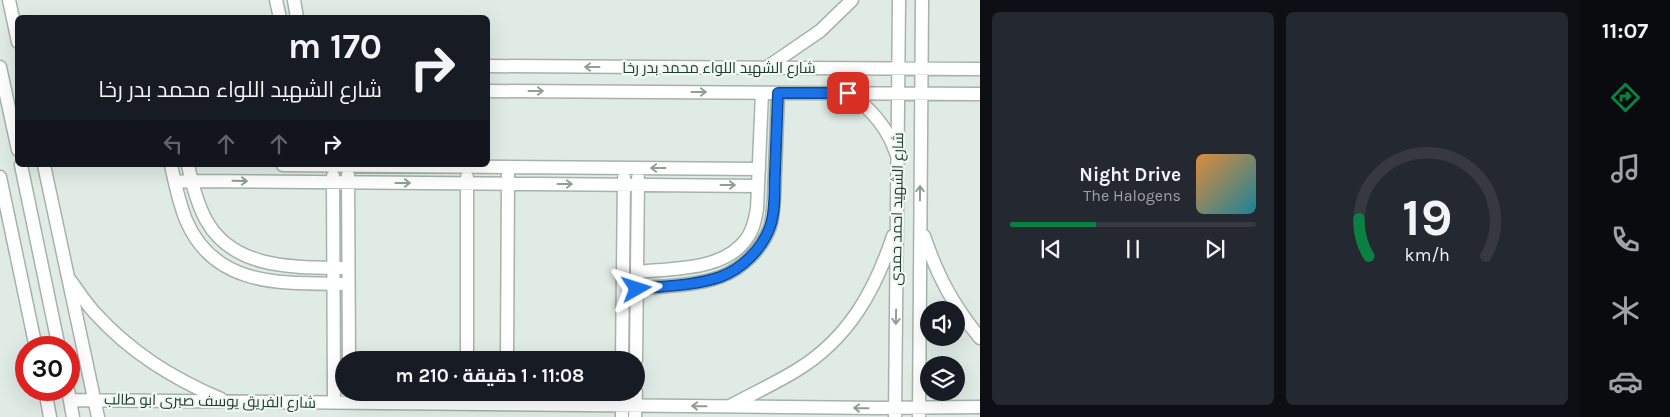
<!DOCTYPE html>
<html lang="ar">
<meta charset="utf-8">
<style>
:root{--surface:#171b24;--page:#242831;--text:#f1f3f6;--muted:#9ea1a6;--line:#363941;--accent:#0b8043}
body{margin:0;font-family:Karla,Cairo,sans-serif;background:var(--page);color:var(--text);direction:rtl;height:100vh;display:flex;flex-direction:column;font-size:19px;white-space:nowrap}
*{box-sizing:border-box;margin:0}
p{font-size:16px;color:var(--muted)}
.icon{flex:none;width:28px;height:28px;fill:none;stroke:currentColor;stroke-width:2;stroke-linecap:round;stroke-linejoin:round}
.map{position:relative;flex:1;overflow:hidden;direction:ltr}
.details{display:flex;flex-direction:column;gap:12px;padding:12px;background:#0d0f14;width:600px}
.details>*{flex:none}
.banner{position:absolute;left:15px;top:15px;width:475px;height:152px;border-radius:8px;box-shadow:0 5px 20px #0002;direction:rtl;background:#171b24;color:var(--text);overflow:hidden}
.buttons{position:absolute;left:920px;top:301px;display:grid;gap:10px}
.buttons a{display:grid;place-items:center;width:45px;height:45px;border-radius:50%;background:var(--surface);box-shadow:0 5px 20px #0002;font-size:25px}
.speed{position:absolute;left:15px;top:336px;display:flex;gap:10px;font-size:25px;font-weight:700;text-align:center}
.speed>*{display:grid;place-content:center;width:65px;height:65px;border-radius:50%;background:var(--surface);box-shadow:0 5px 20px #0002;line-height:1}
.speed .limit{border:8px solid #d22;background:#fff;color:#111}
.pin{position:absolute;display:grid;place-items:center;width:42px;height:42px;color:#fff;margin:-21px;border-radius:10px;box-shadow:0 2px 8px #0006}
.me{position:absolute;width:55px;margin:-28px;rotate:84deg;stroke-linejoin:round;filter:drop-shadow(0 0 4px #0008)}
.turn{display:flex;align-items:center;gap:18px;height:105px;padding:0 25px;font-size:22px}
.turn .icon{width:65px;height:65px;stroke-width:2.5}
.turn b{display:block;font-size:35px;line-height:42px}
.lanes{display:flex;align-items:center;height:48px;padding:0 25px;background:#0003;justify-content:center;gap:25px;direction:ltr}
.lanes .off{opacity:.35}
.details .tile{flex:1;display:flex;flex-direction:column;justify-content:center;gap:8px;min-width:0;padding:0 18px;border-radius:8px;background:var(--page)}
.details .dial{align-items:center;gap:0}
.dial svg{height:130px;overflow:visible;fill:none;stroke:var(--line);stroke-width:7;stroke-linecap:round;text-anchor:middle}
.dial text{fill:var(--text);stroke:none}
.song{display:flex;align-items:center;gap:15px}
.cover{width:60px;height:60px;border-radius:8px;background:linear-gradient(135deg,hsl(30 70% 55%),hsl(190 70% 35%))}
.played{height:5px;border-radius:2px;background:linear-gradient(90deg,var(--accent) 35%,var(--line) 35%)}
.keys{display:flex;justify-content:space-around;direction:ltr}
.details .tiles{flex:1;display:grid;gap:12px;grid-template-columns:repeat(2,1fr)}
.trip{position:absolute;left:335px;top:351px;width:310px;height:50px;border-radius:25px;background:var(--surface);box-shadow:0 5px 20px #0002;font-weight:700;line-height:50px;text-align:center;direction:rtl}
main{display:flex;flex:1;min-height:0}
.tab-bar{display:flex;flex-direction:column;width:90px;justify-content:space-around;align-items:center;background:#090b0e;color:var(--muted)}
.tab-bar .icon{width:35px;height:35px}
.tab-bar .on{color:var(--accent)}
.tab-bar b{font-size:22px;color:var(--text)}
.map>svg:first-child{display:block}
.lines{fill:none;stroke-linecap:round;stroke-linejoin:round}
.minor-casing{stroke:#a4b3ac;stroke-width:15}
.minor{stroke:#fff;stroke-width:12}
.oneway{stroke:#909e98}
.route-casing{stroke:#114b97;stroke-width:12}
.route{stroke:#1a73e8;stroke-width:9}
.labels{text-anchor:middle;stroke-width:4.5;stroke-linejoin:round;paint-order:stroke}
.street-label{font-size:15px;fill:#213c32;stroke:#f1f8f4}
</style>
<main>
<nav class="tab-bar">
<b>11:07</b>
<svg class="icon on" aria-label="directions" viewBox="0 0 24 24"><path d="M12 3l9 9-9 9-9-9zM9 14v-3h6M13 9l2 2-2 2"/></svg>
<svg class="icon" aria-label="music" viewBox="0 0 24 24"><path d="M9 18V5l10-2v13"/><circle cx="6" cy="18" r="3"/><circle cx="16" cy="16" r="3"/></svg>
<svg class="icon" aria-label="phone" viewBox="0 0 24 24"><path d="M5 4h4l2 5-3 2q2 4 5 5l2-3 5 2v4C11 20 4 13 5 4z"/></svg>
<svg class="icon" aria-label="climate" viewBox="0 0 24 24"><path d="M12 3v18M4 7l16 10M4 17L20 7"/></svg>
<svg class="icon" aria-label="car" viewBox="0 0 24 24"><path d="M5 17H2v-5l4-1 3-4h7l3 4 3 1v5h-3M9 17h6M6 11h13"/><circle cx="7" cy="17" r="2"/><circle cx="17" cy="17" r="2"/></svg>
</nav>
<section class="details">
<div class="tiles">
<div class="tile dial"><svg viewBox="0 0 100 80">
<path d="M14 69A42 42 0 1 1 86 69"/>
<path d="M14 69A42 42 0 0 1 8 46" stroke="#0b8043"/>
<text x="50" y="56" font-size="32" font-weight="700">19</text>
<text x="50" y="72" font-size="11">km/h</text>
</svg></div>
<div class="tile">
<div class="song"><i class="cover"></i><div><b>Night Drive</b><p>The Halogens</p></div></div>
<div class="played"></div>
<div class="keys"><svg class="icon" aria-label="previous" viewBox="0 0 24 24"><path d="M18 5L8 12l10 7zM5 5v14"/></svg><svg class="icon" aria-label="pause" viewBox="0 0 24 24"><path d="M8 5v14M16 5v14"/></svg><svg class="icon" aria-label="next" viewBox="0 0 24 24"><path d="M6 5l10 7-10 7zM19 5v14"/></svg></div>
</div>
</div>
</section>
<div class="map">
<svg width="980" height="417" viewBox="0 0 980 417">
<rect width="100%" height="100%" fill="#e1ebe5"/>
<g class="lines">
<g class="minor-casing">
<path id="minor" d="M 9,0 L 18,42
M 276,0 L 280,18
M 294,0 L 297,18
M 488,66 L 980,69
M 0,67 L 18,150
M 766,68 L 820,31 L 852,0
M 488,91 L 980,94
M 849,93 C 870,108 888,128 896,153
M 21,165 L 59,348
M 44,165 L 98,417
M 171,165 C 175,183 179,203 186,220 C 215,289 285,283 348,284
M 188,165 C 192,184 197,203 206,220 C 234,271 298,267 348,268
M 283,165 L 759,169
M 348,175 L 349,360
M 333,176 L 334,403
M 0,177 L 36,348
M 175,182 L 192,181 L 758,186
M 924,236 C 938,277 953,305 980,338
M 637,272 C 673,268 725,271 747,238 C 754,229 755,219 757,209 L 762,93
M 70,280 C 78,291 85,302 94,312 C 130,352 172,378 221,399
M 637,289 C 664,286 694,286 720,277 C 742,269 762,249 770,227 C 775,210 774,191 775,173 C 776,147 777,120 778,93
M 467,360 L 467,177
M 507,360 L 508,175
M 622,360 L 624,178
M 636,360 L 638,178
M 45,390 L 50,417
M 68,390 L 73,417
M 70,400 L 878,408 L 980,407
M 730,406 C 752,394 776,383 797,370 C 848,339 875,291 893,236
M 622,417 L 622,392
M 635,417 L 636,392
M 895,417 L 899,0
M 919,417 L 922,0"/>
</g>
<use href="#minor" class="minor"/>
</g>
<defs><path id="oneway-shaft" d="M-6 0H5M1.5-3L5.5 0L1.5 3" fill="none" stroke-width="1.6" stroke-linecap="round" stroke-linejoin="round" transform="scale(1.25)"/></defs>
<g class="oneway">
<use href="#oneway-shaft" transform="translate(592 67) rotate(-180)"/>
<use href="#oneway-shaft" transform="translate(536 91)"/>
<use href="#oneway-shaft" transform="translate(699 92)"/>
<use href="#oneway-shaft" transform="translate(658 168) rotate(-180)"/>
<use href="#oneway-shaft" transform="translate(240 181) rotate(1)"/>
<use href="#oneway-shaft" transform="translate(403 183)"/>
<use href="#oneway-shaft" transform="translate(565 184)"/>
<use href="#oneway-shaft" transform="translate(728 185)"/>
<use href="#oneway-shaft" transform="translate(920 193) rotate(-90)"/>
<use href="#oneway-shaft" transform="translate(896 317) rotate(91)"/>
<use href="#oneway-shaft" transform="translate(699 406) rotate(-179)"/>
<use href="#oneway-shaft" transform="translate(861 408) rotate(-179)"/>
</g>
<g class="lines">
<g class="route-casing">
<path id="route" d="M 637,289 C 664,286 694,286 720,277 C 742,269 762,249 770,227 C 776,210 774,191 775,173 C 776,147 777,120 778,93 L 848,93"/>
</g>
<use href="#route" class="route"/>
</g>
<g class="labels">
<g class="street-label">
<text x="719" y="73">شارع الشهيد اللواء محمد بدر رخا</text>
<text transform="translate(897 209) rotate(-89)" y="5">شارع الشهيد احمد حمدى</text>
<text transform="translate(210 401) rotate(1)" y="5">شارع الفريق يوسف صبرى ابو طالب</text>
</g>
</g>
</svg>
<div class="buttons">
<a><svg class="icon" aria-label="sound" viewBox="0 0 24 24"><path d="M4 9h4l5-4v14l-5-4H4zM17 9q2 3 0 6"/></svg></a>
<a><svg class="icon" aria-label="layers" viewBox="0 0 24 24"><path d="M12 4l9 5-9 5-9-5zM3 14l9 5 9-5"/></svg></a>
</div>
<div class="speed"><div class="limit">30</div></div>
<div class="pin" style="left:848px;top:93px;background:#d93025"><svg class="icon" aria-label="arrive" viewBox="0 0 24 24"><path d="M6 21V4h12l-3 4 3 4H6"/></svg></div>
<svg class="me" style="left:637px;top:289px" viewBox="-20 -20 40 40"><path d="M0-17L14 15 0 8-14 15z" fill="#1a73e8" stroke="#fff" stroke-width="4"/></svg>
<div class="trip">11:08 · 1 دقيقة · 210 m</div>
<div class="banner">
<div class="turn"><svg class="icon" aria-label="right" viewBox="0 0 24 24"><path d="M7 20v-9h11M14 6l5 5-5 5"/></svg><div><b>170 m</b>شارع الشهيد اللواء محمد بدر رخا</div></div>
<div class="lanes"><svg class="icon off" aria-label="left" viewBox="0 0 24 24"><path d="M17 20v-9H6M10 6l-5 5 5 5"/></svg><svg class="icon off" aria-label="ahead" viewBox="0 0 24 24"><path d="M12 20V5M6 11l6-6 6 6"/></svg><svg class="icon off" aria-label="ahead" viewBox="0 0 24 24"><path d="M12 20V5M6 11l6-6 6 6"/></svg><svg class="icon" aria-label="right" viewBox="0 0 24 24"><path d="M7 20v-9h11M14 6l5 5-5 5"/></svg></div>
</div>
</div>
</main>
